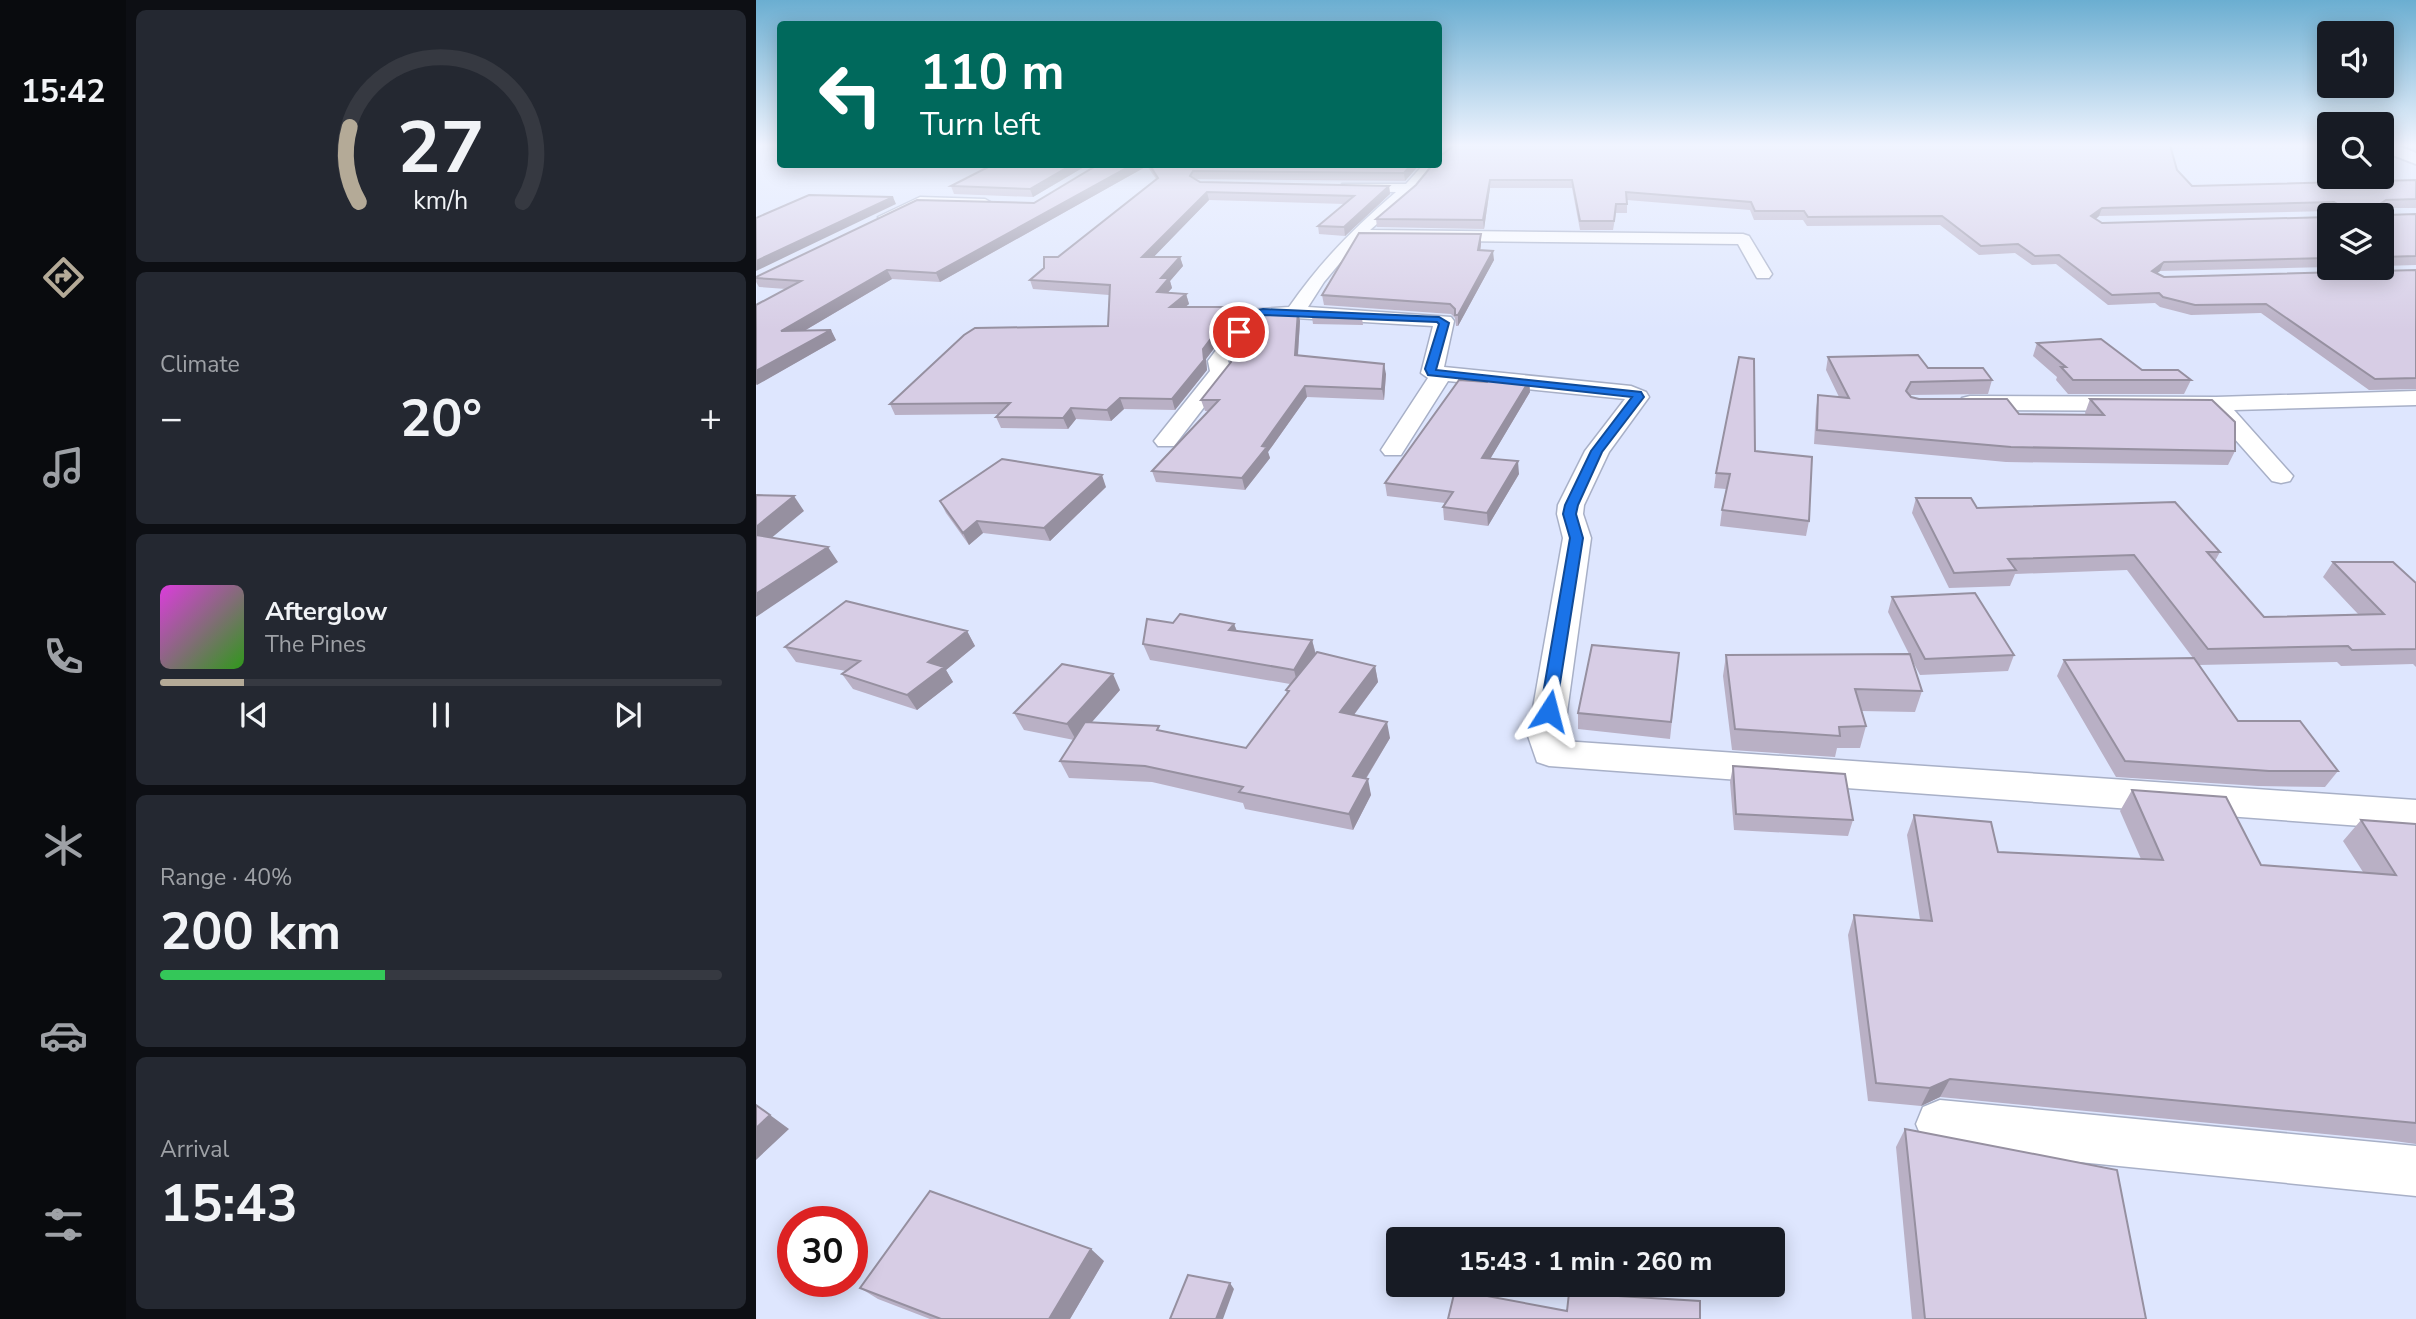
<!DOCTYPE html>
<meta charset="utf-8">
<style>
:root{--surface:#171b24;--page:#242831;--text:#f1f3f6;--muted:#9ea1a6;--line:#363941;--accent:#b4aa97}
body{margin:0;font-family:"Nunito Sans",sans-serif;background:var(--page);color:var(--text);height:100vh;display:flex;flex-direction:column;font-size:26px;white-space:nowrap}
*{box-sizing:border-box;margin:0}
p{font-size:23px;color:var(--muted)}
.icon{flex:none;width:38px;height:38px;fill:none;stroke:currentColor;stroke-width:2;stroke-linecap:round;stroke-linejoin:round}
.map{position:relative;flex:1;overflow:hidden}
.panel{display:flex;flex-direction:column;gap:10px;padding:10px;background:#0d0f14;width:630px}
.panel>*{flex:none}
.top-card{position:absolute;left:21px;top:21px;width:665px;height:147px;border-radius:7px;box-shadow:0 4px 18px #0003;background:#00695c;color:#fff;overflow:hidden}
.buttons{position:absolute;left:1561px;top:21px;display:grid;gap:14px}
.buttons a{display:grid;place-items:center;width:77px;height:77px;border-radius:7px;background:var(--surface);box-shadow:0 4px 18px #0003;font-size:35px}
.speed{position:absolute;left:21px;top:1206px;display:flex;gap:14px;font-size:35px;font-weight:700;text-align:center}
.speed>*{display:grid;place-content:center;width:91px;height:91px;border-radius:50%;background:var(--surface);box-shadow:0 4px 18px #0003;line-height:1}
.speed .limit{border:10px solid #d22;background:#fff;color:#111}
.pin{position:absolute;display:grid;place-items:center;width:60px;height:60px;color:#fff;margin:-30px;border:4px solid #fff;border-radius:50%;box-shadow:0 2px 7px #0007}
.me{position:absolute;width:77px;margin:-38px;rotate:9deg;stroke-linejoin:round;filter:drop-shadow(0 0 5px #0008)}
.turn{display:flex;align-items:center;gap:24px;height:147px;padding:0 28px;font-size:32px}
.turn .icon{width:91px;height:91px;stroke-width:2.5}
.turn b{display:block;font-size:49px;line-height:60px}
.big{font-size:52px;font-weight:700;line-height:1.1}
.panel .tile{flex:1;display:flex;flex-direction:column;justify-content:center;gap:10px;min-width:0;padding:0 24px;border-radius:10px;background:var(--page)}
.panel .dial{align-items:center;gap:0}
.dial svg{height:182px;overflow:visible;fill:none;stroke:var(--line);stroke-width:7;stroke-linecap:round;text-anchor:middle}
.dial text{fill:var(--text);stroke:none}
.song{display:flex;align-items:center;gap:21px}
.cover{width:84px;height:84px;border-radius:10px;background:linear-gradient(135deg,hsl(300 70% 55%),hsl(110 70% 35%))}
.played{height:7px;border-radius:4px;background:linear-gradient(90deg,var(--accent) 15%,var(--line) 15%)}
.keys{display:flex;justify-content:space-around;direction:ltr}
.heat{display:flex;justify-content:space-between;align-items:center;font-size:38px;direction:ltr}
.charge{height:10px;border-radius:5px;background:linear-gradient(90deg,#34c759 40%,var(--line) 0)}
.trip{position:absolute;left:630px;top:1227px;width:399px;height:70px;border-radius:7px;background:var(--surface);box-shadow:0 4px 18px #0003;font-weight:700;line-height:70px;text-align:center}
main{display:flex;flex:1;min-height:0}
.tabs{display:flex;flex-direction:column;width:126px;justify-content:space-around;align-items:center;background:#090b0e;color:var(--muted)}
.tabs .icon{width:49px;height:49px}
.tabs .selected{color:var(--accent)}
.tabs b{font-size:32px;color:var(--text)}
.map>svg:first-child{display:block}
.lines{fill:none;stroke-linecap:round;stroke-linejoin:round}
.minor-casing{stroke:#a8b0c7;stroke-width:3}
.trunk-casing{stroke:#a8b0c7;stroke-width:4}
.minor{fill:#fff;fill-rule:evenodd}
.trunk{fill:#fff;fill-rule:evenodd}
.wall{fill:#b9b0c5}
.shaded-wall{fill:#9690a0}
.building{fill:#d7cde5;stroke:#9690a0;stroke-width:2}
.route{fill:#1a73e8;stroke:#114b97;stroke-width:2}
</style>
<main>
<nav class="tabs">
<b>15:42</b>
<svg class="icon selected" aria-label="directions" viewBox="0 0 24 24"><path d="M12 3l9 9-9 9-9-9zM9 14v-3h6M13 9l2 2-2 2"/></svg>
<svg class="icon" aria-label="music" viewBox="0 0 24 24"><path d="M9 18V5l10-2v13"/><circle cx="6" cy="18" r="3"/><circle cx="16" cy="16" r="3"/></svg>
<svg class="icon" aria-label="phone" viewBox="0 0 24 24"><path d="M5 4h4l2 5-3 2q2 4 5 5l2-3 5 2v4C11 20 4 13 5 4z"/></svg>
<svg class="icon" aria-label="climate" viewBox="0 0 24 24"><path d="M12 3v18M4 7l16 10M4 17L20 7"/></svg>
<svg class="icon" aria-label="car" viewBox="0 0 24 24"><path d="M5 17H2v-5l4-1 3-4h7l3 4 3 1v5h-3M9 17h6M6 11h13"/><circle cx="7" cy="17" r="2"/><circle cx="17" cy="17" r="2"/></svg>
<svg class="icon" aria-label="filters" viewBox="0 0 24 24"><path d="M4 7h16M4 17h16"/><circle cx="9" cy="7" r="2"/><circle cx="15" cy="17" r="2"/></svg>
</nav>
<section class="panel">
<div class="tile dial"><svg viewBox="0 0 100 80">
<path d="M14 69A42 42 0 1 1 86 69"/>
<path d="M14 69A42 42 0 0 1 10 36" stroke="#b4aa97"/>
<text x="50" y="56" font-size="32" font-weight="700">27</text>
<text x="50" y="72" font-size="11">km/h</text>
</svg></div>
<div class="tile"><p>Climate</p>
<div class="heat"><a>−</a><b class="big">20°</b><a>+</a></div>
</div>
<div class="tile">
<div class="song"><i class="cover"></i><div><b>Afterglow</b><p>The Pines</p></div></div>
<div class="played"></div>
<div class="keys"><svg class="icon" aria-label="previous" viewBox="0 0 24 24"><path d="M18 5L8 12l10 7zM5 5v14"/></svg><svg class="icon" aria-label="pause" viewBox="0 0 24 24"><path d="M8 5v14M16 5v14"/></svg><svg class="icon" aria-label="next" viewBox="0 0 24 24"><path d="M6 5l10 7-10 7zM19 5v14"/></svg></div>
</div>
<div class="tile"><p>Range · 40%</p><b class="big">200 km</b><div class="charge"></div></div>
<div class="tile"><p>Arrival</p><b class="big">15:43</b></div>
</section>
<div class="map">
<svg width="1660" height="1319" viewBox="0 0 1660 1319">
<rect width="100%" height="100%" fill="#dee6fe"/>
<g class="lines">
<g class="minor-casing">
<path id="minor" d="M 668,164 L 682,164 L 659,191 L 614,230 L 987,234 L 993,236 L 1016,274 L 1013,278 L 1001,278 L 982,244 L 603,240 L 568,282 L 552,307 L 695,317 L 698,321 L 688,367 L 875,386 L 890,392 L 893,397 L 853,452 L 828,505 L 827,514 L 835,538 L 807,741 L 1660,800 L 1660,830 L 793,766 L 781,762 L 772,736 L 807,538 L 801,514 L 802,505 L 829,451 L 869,399 L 692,381 L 645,455 L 629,455 L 625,450 L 672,378 L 665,373 L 677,326 L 539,318 L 503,319 L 472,361 L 476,371 L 418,446 L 402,446 L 398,441 L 454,371 L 452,361 L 490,310 L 533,307 C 565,261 598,228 640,192 L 591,191 L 586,190 L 586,184 L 650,184 Z
M 164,197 L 229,199 L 236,203 L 229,207 L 166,206 L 135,220 L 125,220 L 122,217 Z
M 1660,391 L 1660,405 L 1478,410 L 1537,476 L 1534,481 L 1525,483 L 1516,481 L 1454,411 L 1214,410 L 1206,408 L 1203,403 L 1206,398 L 1214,396 L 1460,397 Z
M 1184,1100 L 1660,1146 L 1660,1196 L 1184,1148 L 1167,1141 L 1160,1124 L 1167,1107 Z"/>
</g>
<g class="trunk-casing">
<path id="trunk" d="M 1626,145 L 1640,145 L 1660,153 L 1660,164 L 1626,151 Z"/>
</g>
<use href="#minor" class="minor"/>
<use href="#trunk" class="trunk"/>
</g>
<path class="wall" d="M 333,164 L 277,197 L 198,194 L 195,186 Z
M 343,164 L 664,164 L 649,181 L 439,179 L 444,182 L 633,186 L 634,194 L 589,236 L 563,234 L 562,226 L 589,204 L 453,200 L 397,257 L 424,257 L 427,266 L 414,281 L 416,288 L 411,293 L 430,294 L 433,304 L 429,307 L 482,317 L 450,359 L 451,370 L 419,410 L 368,409 L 355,421 L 320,419 L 312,429 L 245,428 L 240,417 L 244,414 L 139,415 L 134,404 L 352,326 L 353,295 L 277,289 L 274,280 L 400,179 L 391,166 L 184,282 L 136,279 L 48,331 L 75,330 L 80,340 L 0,385 L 0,305 L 30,289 L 3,287 L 0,282 L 0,277 L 278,203 Z
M 677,164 L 1421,170 L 1436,186 L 1660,180 L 1660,208 L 1626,208 L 1631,215 L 1660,214 L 1660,265 L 1626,266 L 1626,215 L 1577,215 L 1578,213 L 1574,211 L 1343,216 L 1340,219 L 1346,223 L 1573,217 L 1573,267 L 1404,271 L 1401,273 L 1408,277 L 1660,270 L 1660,389 L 1613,390 L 1505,313 L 1435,315 L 1404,307 L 1399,303 L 1352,305 L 1300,264 L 1276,265 L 1259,253 L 1223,255 L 1184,225 L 1051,226 L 1047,220 L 998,220 L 994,210 L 871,200 L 871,213 L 860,213 L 857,230 L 824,230 L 816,188 L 734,188 L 728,229 L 621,227 L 620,219 L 660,185 Z
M 725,244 L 724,251 L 738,260 L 702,326 L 700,326 L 699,318 L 695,314 L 568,305 L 566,295 Z
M 542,311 L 544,321 L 542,356 L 630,374 L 628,400 L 551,397 L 512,452 L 514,458 L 489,490 L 400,482 L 396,471 L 453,411 L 449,411 L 445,400 Z
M 556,317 L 606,318 L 607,325 L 557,324 Z
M 1281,343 L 1386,370 L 1435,380 L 1428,394 L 1312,394 L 1300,380 L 1301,377 L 1277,356 Z
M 1072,357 L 1172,368 L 1236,380 L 1232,394 L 1154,395 L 1155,397 L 1163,399 L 1263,414 L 1330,415 L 1329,413 L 1334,399 L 1479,451 L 1472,465 L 1250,462 L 1058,444 L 1060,409 L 1062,395 L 1083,397 L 1070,370 Z
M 773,381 L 774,392 L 734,459 L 763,474 L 732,526 L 688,520 L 687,507 L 689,503 L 631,496 L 629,483 L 731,382 Z
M 999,451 L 1053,521 L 1050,536 L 964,526 L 966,510 L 970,489 L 958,488 L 960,473 Z
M 350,487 L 294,541 L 227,533 L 213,545 L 190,513 L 184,501 Z
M 1160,498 L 1221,508 L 1464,552 L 1459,561 L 1508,617 L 1602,614 L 1567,577 L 1577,562 L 1660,583 L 1660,667 L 1657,664 L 1585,666 L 1581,662 L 1443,665 L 1482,721 L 1582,771 L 1569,787 L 1502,786 L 1360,777 L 1301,676 L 1308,660 L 1437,658 L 1371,570 L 1259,574 L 1254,586 L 1193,588 L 1156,513 Z
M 1136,597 L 1258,655 L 1252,671 L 1164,675 L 1156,660 L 1166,691 L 1159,712 L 1105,711 L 1110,726 L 1104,748 L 1081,748 L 1079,757 L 976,750 L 967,676 L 970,655 L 1153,654 L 1132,612 Z
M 417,623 L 478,624 L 481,631 L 556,640 L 560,654 L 619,666 L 622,682 L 598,715 L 634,738 L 610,779 L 615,795 L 597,830 L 489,809 L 487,803 L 396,782 L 313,778 L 304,761 L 318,740 L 268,730 L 258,713 L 364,690 L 336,722 L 406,731 L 490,748 L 531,694 L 530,690 L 534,684 L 394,660 L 387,644 Z
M 211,631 L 219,646 L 190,670 L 197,682 L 161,710 L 97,689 L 86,674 L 90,671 L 40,662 L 29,647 Z
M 923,653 L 914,739 L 822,729 L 822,713 Z
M 977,766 L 1097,820 L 1092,836 L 978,830 L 974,782 Z
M 1376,790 L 1505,865 L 1607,872 L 1587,841 L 1605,820 L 1660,824 L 1660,1144 L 1631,1140 L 1184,1097 L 1165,1106 L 1112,1101 L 1092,935 L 1098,915 L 1164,920 L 1151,835 L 1158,815 L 1242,852 L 1385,859 L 1364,811 Z
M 1149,1129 L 1390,1319 L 1156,1319 L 1140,1147 Z
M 348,1261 L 314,1319 L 174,1319 L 122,1299 L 104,1288 Z"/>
<path class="shaded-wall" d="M 317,164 L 333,164 L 277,197 L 274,189 Z
M 378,164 L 391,164 L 391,166 L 184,282 L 180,273 Z
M 656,164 L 664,164 L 649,181 L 648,173 Z
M 734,180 L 734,188 L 728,229 L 727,220 Z
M 633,186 L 634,194 L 589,236 L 588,227 Z
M 451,192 L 453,200 L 389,266 L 386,257 Z
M 137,197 L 140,204 L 0,271 L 0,261 Z
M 1630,200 L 1626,208 L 1621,206 Z
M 1346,208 L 1343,216 L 1333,225 L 1335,216 Z
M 725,234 L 725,244 L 723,260 L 722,250 Z
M 737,251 L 738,260 L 702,326 L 702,315 Z
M 424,257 L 427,266 L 414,281 L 416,288 L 403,302 L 401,292 L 405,278 Z
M 1408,262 L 1404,271 L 1393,280 L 1396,271 Z
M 131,270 L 136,279 L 31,341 L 25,331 Z
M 430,294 L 433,304 L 417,317 L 414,307 Z
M 479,307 L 482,317 L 450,359 L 451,370 L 419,410 L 416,399 L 447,349 Z
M 542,311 L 544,321 L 541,366 L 539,355 Z
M 75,330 L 80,340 L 1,385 L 0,383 L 0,371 Z
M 628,364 L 630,374 L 628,400 L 626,389 Z
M 773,381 L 774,392 L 727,471 L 726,458 Z
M 549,386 L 551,397 L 512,452 L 514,458 L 489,490 L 486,478 L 506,446 Z
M 364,398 L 368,409 L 355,421 L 351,410 Z
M 315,408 L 320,419 L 312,429 L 307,418 Z
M 762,461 L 763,474 L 732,526 L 731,513 Z
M 346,475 L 350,487 L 294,541 L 288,528 Z
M 38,496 L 48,511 L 2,549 L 0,546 L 0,527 Z
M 221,521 L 227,533 L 213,545 L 207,533 Z
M 72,547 L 82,562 L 0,617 L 0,594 Z
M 478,624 L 484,640 L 473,630 Z
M 211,631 L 219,646 L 190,670 L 197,682 L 161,710 L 151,695 L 172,662 Z
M 556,640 L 560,656 L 542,686 L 538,670 Z
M 619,666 L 622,682 L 588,728 L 584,712 Z
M 357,674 L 364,690 L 320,740 L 311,724 Z
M 631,722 L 634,738 L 601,793 L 597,776 Z
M 612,779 L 615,795 L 597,830 L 593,814 Z
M 1194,1079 L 1184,1097 L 1165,1106 L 1174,1088 Z
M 14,1115 L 33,1129 L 0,1160 L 0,1128 Z
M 335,1249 L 348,1261 L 314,1319 L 293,1319 Z
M 474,1283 L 478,1289 L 467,1319 L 460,1319 Z"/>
<path class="building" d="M 698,145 L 1414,145 L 1421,170 L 1436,186 L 1660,180 L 1660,199 L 1630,200 L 1621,206 L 1628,209 L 1631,215 L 1660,214 L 1660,256 L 1626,257 L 1626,215 L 1578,215 L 1580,209 L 1586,207 L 1578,202 L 1346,208 L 1335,216 L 1346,223 L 1573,217 L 1573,258 L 1408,262 L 1396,271 L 1408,277 L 1660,270 L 1660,378 L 1619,379 L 1510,304 L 1439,305 L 1407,297 L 1403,293 L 1356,295 L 1303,255 L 1279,256 L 1262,244 L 1225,246 L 1186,216 L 1052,217 L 1048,211 L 999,211 L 995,202 L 870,192 L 871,204 L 860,204 L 858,221 L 824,221 L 816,180 L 734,180 L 727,220 L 620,219 L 660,185 L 677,164 L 682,164 L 682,158 Z
M 238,164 L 317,164 L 274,189 L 195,186 Z
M 343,164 L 378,164 L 180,273 L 131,270 L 25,331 L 75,330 L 0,371 L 0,305 L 45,281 L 0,278 L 0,277 L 161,200 L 278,203 Z
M 393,164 L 656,164 L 648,173 L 437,171 L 434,176 L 444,182 L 633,186 L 588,227 L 562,226 L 598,196 L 451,192 L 386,257 L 424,257 L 405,278 L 413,278 L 401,292 L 430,294 L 414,307 L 479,307 L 447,349 L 448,360 L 416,399 L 364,398 L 351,410 L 315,408 L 307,418 L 240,417 L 254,403 L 134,404 L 208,335 L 219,328 L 352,326 L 354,285 L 274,280 L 288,268 L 288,257 L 302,257 L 402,178 Z
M 53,195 L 137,197 L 0,261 L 0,218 Z
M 603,233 L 725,234 L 722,250 L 737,251 L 702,315 L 699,315 L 699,309 L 694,304 L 566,295 Z
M 542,311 L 539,355 L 628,364 L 626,389 L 549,386 L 506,446 L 511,447 L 486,478 L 396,471 L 463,400 L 445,400 L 475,362 L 472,351 L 502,312 Z
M 557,315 L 606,318 L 556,317 Z
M 1345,339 L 1386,370 L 1422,370 L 1435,380 L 1317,380 L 1305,367 L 1310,367 L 1281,343 Z
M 1162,355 L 1172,368 L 1227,368 L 1236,380 L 1155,382 L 1150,391 L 1155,397 L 1163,399 L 1251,399 L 1263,414 L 1348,415 L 1334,399 L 1456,400 L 1479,422 L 1479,451 L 1255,447 L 1061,430 L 1062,395 L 1093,398 L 1072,357 Z
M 983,357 L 998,359 L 999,451 L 1056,457 L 1053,521 L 966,510 L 974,474 L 960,473 Z
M 735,377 L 773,381 L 726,458 L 762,461 L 731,513 L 687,507 L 697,492 L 629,483 L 703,380 L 731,382 Z
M 246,459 L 346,475 L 288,528 L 221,521 L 207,533 L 184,501 Z
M 0,495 L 38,496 L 0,527 Z
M 1160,498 L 1215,498 L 1221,508 L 1419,502 L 1464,552 L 1451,552 L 1508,617 L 1628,614 L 1577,562 L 1637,562 L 1660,583 L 1660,649 L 1596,650 L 1592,646 L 1452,649 L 1378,555 L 1252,559 L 1260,570 L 1198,573 Z
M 0,535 L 72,547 L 0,594 Z
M 1219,593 L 1258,655 L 1169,659 L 1136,597 Z
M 90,601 L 211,631 L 172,662 L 188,667 L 151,695 L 86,674 L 104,661 L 29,647 Z
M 424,614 L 478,624 L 473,630 L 556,640 L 538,670 L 387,644 L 391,619 L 417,623 Z
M 836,645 L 923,653 L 915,722 L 822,713 Z
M 561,652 L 619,666 L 584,712 L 631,722 L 597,776 L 612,779 L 593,814 L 483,792 L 487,787 L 389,766 L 304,761 L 329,722 L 403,726 L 401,730 L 490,748 L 533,691 L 530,690 Z
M 1154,654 L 1166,691 L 1099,689 L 1110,726 L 1083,727 L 1084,736 L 979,729 L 970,655 Z
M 1438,658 L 1482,721 L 1544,721 L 1582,771 L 1513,771 L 1369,761 L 1308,660 Z
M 306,664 L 357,674 L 311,724 L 258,713 Z
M 977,766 L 1089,774 L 1097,820 L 980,814 Z
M 1376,790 L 1470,797 L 1505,865 L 1640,875 L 1605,820 L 1660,824 L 1660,1123 L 1194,1079 L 1174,1088 L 1120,1083 L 1098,915 L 1176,921 L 1158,815 L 1235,822 L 1242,852 L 1407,860 Z
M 0,1105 L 14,1115 L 0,1128 Z
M 1149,1129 L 1361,1170 L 1390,1319 L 1169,1319 Z
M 174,1191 L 335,1249 L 293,1319 L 185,1319 L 104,1288 Z
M 432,1275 L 474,1283 L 460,1319 L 414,1319 Z
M 699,1290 L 811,1311 L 813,1293 L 944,1301 L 944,1319 L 692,1319 Z"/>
<linearGradient id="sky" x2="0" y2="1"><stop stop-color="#6baed1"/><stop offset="0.44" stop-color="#f0f4ff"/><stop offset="1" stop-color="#f0f4ff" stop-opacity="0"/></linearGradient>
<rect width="1660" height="330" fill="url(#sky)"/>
<path class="route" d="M 507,309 L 683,317 L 693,323 L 680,370 L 885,392 L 888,397 L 846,452 L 822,505 L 820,514 L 827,538 L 799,715 L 793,717 L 784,711 L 814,538 L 807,514 L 809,505 L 835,451 L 876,397 L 672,375 L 669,369 L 683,324 L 681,322 L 507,315 L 500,316 L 486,334 L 479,334 L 478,332 L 493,312 Z"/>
</svg>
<div class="buttons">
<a><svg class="icon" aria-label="sound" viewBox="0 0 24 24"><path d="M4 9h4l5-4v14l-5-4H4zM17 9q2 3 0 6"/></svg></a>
<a><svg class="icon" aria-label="search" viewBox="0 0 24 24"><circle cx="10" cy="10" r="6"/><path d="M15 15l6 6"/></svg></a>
<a><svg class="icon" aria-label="layers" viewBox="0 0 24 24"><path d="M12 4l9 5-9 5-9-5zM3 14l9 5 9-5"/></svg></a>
</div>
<div class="speed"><div class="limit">30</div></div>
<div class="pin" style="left:483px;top:332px;background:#d93025"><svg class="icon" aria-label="arrive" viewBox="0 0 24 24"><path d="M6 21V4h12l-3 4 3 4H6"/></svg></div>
<svg class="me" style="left:793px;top:711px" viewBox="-20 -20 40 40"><path d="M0-17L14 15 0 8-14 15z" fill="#1a73e8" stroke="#fff" stroke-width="4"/></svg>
<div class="trip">15:43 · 1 min · 260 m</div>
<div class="top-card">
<div class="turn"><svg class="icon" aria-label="left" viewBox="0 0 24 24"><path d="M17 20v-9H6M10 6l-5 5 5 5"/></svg><div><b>110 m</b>Turn left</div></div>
</div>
</div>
</main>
